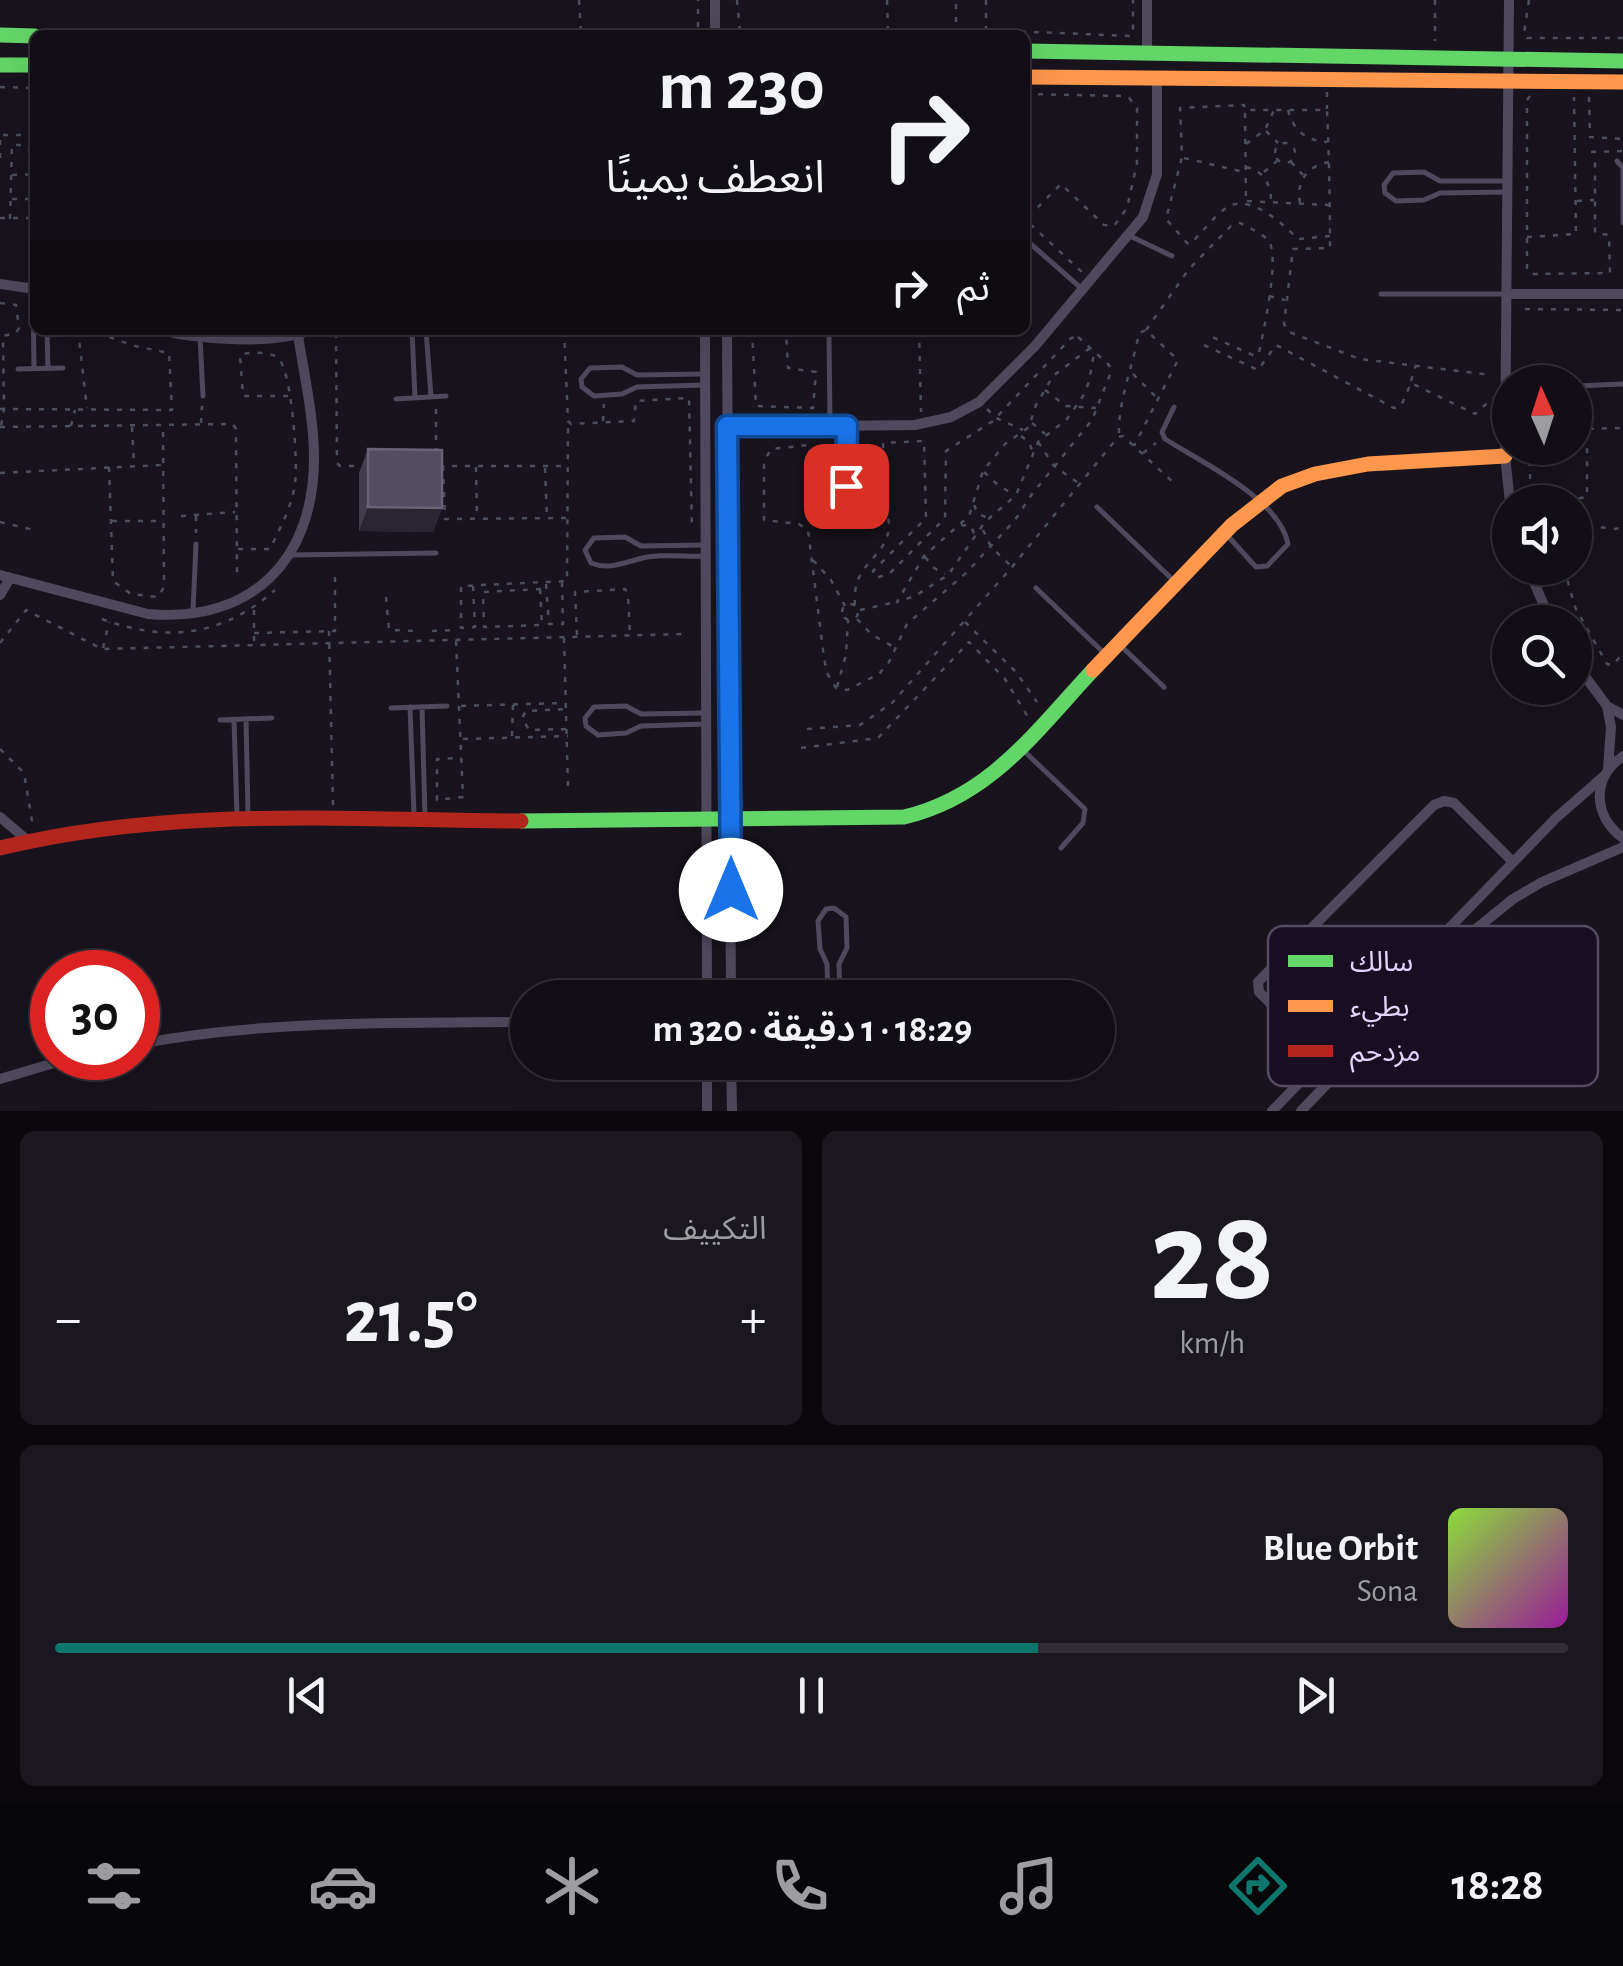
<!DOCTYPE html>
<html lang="ar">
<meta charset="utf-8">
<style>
:root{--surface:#120e16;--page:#1b171f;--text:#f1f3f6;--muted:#9c9ca1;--line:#312e35;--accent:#0f766e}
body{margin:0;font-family:"Alegreya Sans","Noto Sans Arabic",sans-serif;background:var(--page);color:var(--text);direction:rtl;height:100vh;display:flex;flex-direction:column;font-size:38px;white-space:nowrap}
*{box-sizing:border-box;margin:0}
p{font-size:32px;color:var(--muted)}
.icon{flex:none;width:55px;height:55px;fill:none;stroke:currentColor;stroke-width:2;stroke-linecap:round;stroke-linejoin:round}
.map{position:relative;height:1111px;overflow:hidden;direction:ltr}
.panel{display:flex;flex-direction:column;gap:20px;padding:20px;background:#0a080c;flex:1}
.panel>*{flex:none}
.hud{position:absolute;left:30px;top:30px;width:1000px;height:305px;border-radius:15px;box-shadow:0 10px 40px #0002,0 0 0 2px var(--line);direction:rtl;background:#120e16;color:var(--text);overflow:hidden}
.needle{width:65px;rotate:357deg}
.fabs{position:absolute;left:1492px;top:365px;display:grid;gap:20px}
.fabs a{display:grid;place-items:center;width:100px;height:100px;border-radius:50%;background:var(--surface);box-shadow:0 10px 40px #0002,0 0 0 2px var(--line);font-size:50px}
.speed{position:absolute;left:30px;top:950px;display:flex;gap:20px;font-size:50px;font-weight:700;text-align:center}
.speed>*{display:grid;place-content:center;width:130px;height:130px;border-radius:50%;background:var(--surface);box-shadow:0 10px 40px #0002,0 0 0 2px var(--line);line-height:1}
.speed .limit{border:15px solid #d22;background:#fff;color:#111}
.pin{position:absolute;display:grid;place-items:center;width:85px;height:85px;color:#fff;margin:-42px;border-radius:20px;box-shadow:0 5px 15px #0006}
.me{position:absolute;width:110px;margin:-55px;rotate:0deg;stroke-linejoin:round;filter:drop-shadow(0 0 8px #0008)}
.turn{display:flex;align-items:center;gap:35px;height:210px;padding:0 40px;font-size:45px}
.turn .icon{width:130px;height:130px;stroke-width:2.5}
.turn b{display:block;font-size:70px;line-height:85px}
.then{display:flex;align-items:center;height:95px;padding:0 40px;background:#0003;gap:20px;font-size:38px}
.big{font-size:75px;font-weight:600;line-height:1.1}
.panel .card{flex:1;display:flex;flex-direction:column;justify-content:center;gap:15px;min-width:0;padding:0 35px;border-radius:15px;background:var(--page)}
.panel .dial{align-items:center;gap:0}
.dial b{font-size:130px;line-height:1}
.song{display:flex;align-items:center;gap:30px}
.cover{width:120px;height:120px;border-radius:15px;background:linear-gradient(135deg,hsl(90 70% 55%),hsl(300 70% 35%))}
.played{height:10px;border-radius:5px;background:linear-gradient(90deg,var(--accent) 65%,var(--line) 65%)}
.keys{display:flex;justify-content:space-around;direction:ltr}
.heat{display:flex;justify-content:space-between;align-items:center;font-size:55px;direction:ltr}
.panel .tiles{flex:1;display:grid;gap:20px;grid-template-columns:1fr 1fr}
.card:last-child{grid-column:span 2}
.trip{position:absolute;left:510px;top:980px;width:605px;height:100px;border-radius:50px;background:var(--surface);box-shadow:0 10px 40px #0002,0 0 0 2px var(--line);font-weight:600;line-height:100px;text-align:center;direction:rtl}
.menu{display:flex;height:160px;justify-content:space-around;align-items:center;background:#070609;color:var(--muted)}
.menu .icon{width:70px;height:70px}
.menu .selected{color:var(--accent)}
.menu b{font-size:45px;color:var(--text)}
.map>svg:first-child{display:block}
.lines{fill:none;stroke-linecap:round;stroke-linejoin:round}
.path{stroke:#4b4f5e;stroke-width:2.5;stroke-dasharray:5 8;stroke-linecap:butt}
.lane{stroke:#4f495d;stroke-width:5}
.street{stroke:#4f495d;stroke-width:10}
.fast{stroke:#63d668;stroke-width:15}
.slow{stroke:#ff974d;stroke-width:15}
.jam{stroke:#b3261e;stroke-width:15}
.wall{fill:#433c4c}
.shaded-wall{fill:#2b2531}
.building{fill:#544d5f;stroke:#6a6277;stroke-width:2.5}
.route-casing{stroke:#114b97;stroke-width:25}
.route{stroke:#1a73e8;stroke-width:18}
.key{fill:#170f21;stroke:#544a62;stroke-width:2.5}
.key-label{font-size:28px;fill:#e2d3fb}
</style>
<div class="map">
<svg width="1623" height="1111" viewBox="0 0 1623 1111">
<rect width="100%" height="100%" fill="#18131d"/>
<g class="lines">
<path class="path" d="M 579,0 L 581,33 L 695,35 L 698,31 L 698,0
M 737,0 L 740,31 L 986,30 L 1130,36 L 1133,33 L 1133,0
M 887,0 L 888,29
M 986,0 L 986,29
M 1435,0 L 1435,41
M 1529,0 L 1524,33 L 1527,38 L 1623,38
M 956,35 L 956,0
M 0,87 L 35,88
M 1327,92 L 1327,109
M 1025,94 L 1123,96 L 1129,98 L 1137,108 L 1137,163 L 1127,208 L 1114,226 L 1104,225 L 1061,184 L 1029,216 L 1029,223 L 1083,273
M 1530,96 L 1527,100 L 1527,270 L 1532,274 L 1610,273 L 1609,235 L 1595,233 L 1595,162
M 1589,97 L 1590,137 L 1623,139
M 1288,110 C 1293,130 1306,141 1327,142
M 1245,113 L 1246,205
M 1266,131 L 1278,143
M1275 153a10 10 0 1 1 20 0a10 10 0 1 1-20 0Z
M 1246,144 L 1265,130 L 1274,110
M 29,147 L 30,218
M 1591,152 L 1623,151
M 0,158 L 0,135 L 35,135
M 1184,158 L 1244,172
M 1291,162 L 1303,175
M 1246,167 C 1263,171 1271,183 1271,201
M 1264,172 L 1277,161
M 12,175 L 35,174
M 12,199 L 35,199
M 1247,201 L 1329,205
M 1577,201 L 1594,200
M 1300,203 C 1296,181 1307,166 1329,162
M 0,218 L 35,218
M 10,219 L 12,145 L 35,145
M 1330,236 L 1298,239 C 1283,224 1249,192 1226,208 C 1213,217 1202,233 1190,244 L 1187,243 L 1166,219 L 1182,157 L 1180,108 L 1244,105 L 1245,110 L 1327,110 C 1329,156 1330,202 1330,248 L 1293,249 L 1284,324 L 1289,332 L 1360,359 L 1491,375
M 1527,237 L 1576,234 L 1574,97
M 1269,296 L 1285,300
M 0,303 L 16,305 L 19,328 L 16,333 L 3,336 L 4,409 L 1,426
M 1525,309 L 1623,310
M 78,330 L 87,408
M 350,330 L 336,335 L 337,463 L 340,466 L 361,466
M 564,330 L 568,421 L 571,424 L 634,421 L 636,401 L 689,398 L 692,528
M 752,330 L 756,406 L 813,408 L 816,372 L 788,368 L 786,330
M 919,330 L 921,412
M 1146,330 L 1189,269 L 1231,226 L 1240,223 C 1248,227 1261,233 1268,240 C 1281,254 1263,333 1259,353 L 1255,356 L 1212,337
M 1078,337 L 1109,365 L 1111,372 L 1092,420 L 1032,494 L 1015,520 L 966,573 L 907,624 L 889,662 L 879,674 L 847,690 L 836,688 L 827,673 L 824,658 L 808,530 L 799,524 L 764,520 L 764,462 L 771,449 L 809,445 L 814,507 L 882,504 L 885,501 L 883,443 L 924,441 L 926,518 L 873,571 L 876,578 L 890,573 L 945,518 L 946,451 L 993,421 L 1071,338 Z
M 1204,345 L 1258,370 L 1276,345 L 1394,408 L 1401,406 L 1411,383 L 1475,414 L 1493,398
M 1090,348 L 1053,376 L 1036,405 L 1029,427 L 1005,444 L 983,471 L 969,516 L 924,556 L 897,602 L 915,596 L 948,575 L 985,522 L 1016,495 L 1038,442 L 1067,419 L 1083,396 L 1089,382 L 1094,353
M 1133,374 L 1158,399
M 1411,381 L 1416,365
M 1045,390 L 1066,406 L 1096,408
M 1575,401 L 1578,429 L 1623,428
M 0,409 L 172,410 L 169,353 L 135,346 L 89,330
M 987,409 L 996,418 L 1023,430
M 603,421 L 604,404
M 201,423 L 202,406
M 1032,423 L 1045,434
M 71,426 L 75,410
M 0,427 L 233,424 L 236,429 L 237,577
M 132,427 L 134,464
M 1119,433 C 1118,402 1133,365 1139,333 L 1146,330 L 1178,360 L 1134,446
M 1021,436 L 1029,442 L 1033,453
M 1038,442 L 1054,466 L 1077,482
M 1529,448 L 1531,502
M 436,453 L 436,406
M 1143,453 L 1156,443
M 439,466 L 568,466
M 443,466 L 445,519 L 566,518
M 109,467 L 113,581 L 131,594 L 158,597 L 164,587 L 163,426
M 476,467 L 477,519
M 545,468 L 547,518
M 984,472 L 998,485 L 1013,494
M 0,473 L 161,465
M 1579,501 L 1580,523
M 1553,502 L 1587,497 L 1587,430
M 974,505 L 978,514 L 988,518
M 181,516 L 235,512
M 196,516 L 196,533
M 112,521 L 163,521
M 0,522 L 34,530
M 1575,524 L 1615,529 L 1623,527
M 961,525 L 971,526 L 975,536
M 983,530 L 991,547 L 1011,566
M 238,549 L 270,549 C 280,528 292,507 295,483 C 298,463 292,370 278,358 C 269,351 249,352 240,355 L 243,396 L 288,396
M 925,557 L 934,568 L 945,574
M 813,560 L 831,580 L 845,606
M 1564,568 L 1575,607 L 1607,664 L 1613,665 L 1623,653
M 546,584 L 549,624 L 563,624 L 562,582
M 473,586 L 475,627 L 461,628 L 461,586 L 567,581 L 568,421
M 540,589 L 542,625 L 484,627 L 483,592 Z
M 386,597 L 389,630 L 419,631
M842 612a8 8 0 1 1 16 0a8 8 0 1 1-16 0Z
M 855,605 C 851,562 886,560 889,527 C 889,519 886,510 885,503
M 254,610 L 254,642
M 860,610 L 896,602
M 102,619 C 167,643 223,636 275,590
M 857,619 L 872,635 L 894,647
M 965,622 L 1016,672 L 1037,702
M 329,631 L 333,805
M 432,631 L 453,630
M 254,633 L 335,631 L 335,577
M 577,635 L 575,592 L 625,589 L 628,594 L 630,635
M 564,638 L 568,788
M 456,641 L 463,797 L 437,800 L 437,759 L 461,758
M 0,643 L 26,610 L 102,649 L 685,634
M 103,648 L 109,622
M 837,687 L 846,655 L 848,620
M 461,706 L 563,703
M 566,729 L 529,730 L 522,718 L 526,711 L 566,709
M 807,729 L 860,725 L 892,703 L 1012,567 L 1118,437 L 1123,436 L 1175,484
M 512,736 L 513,704
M 463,739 L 568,736
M 801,748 L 878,738 L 969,642 L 1005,679 L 1028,717
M 0,749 L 24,773 L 33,827"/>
<path class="lane" d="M 1617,161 L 1623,168 L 1623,223
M 1507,192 L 1440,193 L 1424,200 L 1396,201 L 1385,193 L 1384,185 L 1393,173 L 1424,172 L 1440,181 L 1507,181
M 1130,236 L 1172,256
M 1025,239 L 1081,288
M 33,289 L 34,369
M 1381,294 L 1503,294
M 47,330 L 48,369
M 412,330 L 415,398
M 426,330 L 431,397
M 829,333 L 830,423
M 200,337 L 203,396
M 18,369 L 63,368
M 703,374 L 637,375 L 622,367 L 590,368 L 581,379 L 582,387 L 594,396 L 622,394 L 637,387 L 704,385
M 1575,386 L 1623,384
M 396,399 L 446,396
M 1174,407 L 1162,432 L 1165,439 C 1201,462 1280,499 1288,544 L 1267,566 L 1256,567 L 1226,534
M 847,486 L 847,426
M 1097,507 L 1174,581
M 703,545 L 641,546 L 625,537 L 594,538 L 585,550 L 591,563 C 608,570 623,563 639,559 C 658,553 685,557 706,556
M 291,555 L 436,553
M 1036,588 L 1105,654
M 193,611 L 196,544
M 1121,646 L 1164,687
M 410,707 L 414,814
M 422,707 L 425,817
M 391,708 L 447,706
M 704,713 L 641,714 L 626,706 L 594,707 L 585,718 L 586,726 L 598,735 L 626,733 L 641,726 L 705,724
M 234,719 L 237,816
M 246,719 L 248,813
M 220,720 L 272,718
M 1024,751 L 1085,809 L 1083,823 L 1061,848
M 828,998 L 827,964 L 820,949 L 818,921 L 826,909 L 834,908 L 846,917 L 847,948 L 839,964 L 840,998"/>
<path class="street" d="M 1147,0 L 1147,53
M 1509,0 L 1505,456 L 1510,502
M 715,35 L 715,0
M 0,284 L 35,289
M 1506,294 L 1623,294
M 160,330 C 200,340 272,345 311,330
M 705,330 L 707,998
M 727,330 L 731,998
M 727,427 L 915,425 L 951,417 L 979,402 L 1035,346 L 1143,217 L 1157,174 L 1157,79
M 1528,568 L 1551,622
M 0,575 L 148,614 C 252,623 314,560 314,458 C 314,417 304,375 298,335
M 0,595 L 10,578
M 1575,663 L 1607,706 L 1623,715
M 1607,706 L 1611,727 L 1608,769
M 1623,756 C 1591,778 1593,816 1623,838
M 0,817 L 27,840
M 1305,1038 L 1259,992 L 1258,982 L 1434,805 L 1444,801 L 1454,803 L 1513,862
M 138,1044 C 265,1020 398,1023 528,1022
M 707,1062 L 707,1111
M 731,1062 L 732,1111
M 0,1079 L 71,1058
M 1272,1111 L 1556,818 L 1604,776
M 1301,1111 L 1476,929 L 1513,899 L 1542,882 L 1623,847"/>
<path class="fast" d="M 0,35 L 35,36
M 1025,51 L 1623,61
M 0,65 L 35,65
M 521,821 L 904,817 C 990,797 1036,731 1093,670"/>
<path class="slow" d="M 1025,77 L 1623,82
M 1093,670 L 1232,525 L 1282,486 L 1315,474 L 1368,464 L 1505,456"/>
<path class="jam" d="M 0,848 C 172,806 346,820 521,821"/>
</g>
<path class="wall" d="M 368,449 L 442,508 L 433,532 L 359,531 L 359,473 Z"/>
<path class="shaded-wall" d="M 368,507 L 442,508 L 433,532 L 359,531 Z"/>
<path class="building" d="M 368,449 L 442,450 L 442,508 L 368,507 Z"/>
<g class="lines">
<g class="route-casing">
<path id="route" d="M 731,890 L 727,426 L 847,426 L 846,486"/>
</g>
<use href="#route" class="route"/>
</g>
<rect x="1268" y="926" width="330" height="160" rx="15" class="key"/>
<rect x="1288" y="955" width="45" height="12" fill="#63d668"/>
<rect x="1288" y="1000" width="45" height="12" fill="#ff974d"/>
<rect x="1288" y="1045" width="45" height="12" fill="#b3261e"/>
<g class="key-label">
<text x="1350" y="971">سالك</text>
<text x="1350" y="1016">بطيء</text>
<text x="1350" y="1061">مزدحم</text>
</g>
</svg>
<div class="fabs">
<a><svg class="needle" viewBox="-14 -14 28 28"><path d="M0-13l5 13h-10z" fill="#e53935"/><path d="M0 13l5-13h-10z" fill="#9c9ca1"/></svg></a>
<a><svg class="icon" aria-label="sound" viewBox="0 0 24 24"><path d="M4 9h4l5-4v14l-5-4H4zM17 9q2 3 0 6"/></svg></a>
<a><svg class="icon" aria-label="search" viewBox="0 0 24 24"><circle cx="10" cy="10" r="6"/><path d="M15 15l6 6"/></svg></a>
</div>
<div class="speed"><div class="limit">30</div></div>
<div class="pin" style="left:846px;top:486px;background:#d93025"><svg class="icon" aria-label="arrive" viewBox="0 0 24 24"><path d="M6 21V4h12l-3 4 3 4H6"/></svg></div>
<svg class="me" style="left:731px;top:890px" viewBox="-20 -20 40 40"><circle r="19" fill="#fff"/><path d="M0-13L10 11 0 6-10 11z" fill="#1a73e8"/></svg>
<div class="trip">18:29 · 1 دقيقة · 320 m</div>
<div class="hud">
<div class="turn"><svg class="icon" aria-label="right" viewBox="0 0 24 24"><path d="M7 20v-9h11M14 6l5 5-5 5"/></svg><div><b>230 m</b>انعطف يمينًا</div></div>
<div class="then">ثم<svg class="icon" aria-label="right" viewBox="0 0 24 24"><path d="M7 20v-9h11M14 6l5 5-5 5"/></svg></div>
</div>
</div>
<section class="panel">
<div class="tiles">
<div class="card dial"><b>28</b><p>km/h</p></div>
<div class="card"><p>التكييف</p>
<div class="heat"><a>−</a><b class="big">21.5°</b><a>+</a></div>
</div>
<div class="card">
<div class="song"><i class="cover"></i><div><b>Blue Orbit</b><p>Sona</p></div></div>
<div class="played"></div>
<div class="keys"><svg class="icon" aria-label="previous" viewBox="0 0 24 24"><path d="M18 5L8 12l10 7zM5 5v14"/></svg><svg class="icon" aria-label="pause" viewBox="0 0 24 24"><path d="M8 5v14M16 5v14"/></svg><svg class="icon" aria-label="next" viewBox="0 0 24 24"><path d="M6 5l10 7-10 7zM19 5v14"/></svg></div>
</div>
</div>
</section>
<nav class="menu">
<b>18:28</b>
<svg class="icon selected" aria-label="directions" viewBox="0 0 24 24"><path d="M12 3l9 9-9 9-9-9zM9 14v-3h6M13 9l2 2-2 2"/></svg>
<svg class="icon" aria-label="music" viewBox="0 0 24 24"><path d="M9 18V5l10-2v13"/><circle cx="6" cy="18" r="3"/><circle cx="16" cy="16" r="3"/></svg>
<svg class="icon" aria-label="phone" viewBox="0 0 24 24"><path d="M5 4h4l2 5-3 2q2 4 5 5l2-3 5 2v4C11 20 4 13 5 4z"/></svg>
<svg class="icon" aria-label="climate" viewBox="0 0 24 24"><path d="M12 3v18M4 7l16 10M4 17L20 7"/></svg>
<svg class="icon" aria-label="car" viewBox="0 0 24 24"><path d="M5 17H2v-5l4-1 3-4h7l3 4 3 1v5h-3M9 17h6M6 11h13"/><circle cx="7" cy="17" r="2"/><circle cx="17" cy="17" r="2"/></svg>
<svg class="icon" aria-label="filters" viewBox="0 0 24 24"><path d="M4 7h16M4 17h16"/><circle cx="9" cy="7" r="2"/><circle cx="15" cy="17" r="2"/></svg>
</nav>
